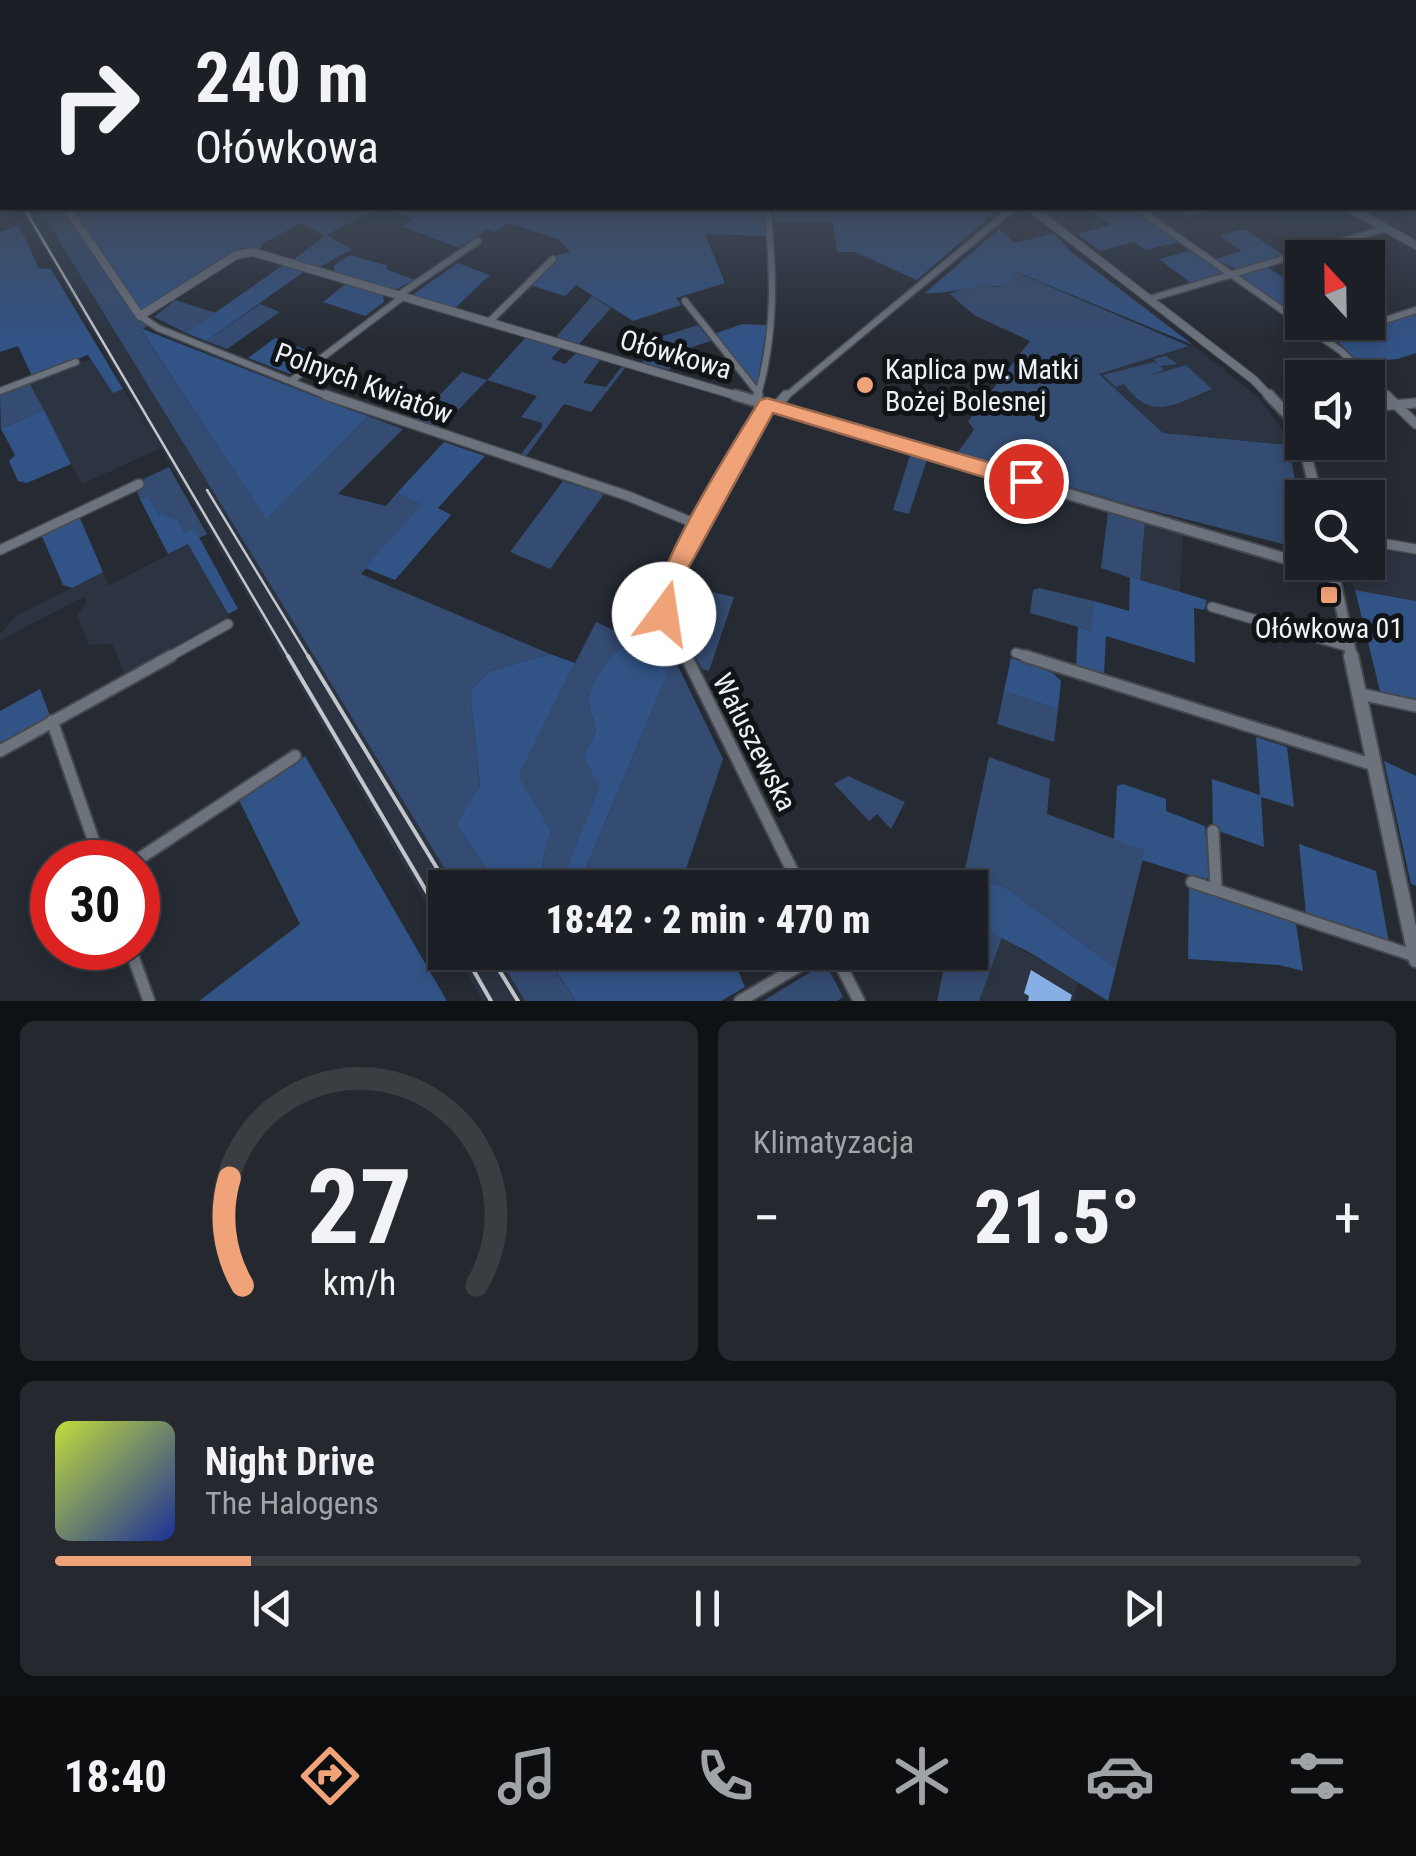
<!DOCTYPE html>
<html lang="pl">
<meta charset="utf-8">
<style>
:root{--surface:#1c2026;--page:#25282e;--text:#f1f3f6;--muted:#a0a3a7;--line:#3a3e43;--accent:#f0a279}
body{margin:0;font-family:"Roboto Condensed",sans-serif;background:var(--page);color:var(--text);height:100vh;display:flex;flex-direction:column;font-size:38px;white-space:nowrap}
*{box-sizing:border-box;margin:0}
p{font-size:32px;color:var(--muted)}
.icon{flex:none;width:55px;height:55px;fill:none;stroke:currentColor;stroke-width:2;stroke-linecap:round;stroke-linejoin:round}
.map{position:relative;height:1001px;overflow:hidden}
.sheet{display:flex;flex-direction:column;gap:20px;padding:20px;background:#0f1215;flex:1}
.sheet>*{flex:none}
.hud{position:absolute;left:0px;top:0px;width:1418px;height:210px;box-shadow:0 5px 15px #0003,0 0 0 2px var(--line);background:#1c2026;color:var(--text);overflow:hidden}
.needle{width:65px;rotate:338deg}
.buttons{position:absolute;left:1285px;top:240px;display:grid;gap:20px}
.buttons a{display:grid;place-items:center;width:100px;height:100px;border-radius:0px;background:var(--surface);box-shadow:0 5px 15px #0003,0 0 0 2px var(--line);font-size:50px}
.speed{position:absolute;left:30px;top:840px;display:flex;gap:20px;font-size:50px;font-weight:700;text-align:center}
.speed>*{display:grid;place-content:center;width:130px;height:130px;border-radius:50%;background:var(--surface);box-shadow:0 5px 15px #0003,0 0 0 2px var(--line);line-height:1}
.speed .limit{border:15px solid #d22;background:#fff;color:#111}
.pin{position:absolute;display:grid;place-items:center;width:85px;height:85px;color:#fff;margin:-42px;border:5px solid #fff;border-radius:50%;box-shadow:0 2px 10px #0007}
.me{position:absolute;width:110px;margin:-55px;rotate:14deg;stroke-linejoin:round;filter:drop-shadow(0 0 8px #0008)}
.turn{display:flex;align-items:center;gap:35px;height:210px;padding:0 30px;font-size:45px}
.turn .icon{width:130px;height:130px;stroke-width:2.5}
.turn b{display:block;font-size:70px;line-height:85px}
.big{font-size:75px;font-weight:800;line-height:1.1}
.sheet .tile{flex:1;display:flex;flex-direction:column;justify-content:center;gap:15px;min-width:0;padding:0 35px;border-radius:15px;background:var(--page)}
.sheet .dial{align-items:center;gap:0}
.dial svg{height:260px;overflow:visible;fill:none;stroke:var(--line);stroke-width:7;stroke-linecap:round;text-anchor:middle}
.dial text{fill:var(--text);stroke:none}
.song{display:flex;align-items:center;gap:30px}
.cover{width:120px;height:120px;border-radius:15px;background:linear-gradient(135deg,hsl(70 70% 55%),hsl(230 70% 35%))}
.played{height:10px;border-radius:5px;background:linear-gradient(90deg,var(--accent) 15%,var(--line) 15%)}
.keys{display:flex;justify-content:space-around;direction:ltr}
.heat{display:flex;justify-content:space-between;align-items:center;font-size:55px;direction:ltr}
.sheet .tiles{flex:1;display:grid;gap:20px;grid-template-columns:1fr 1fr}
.tile:last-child{grid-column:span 2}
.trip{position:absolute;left:428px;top:870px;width:560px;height:100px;border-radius:0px;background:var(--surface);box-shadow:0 5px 15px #0003,0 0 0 2px var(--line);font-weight:800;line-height:100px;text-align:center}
.menu{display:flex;height:160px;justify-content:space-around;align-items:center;background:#0b0d0f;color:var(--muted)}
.menu .icon{width:70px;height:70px}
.menu .selected{color:var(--accent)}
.menu b{font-size:45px;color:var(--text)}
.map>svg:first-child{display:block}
.built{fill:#2c3441}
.green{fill:#344c72}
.forest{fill:#325385}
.building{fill:#88aee6}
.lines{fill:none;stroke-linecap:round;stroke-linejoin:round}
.minor-far2-casing{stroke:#454950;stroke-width:9}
.minor-far1-casing{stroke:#454950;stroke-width:12}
.minor-casing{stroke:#454950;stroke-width:15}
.tertiary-far2-casing{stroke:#454950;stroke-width:10}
.tertiary-far1-casing{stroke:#454950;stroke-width:14}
.tertiary-casing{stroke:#454950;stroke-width:18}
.minor-far2{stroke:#6d737c;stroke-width:6}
.minor-far1{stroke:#6d737c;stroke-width:9}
.minor{stroke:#6d737c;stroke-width:11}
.tertiary-far2{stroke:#6d737c;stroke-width:8}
.tertiary-far1{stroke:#6d737c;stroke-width:10}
.tertiary{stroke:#6d737c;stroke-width:14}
.rail-far1{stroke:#c3c7cd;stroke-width:2.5}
.rail{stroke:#c3c7cd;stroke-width:4}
.route{fill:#f0a279;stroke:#9c694f;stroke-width:2.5}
.poi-dot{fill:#f0a279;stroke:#111417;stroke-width:4}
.labels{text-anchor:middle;stroke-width:10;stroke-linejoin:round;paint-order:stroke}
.street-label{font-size:28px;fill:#eef1f7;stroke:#111417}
.poi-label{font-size:28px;fill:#eef1f7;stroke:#111417;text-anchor:start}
</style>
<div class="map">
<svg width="1416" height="1001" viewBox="0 0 1416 1001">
<rect width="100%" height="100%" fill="#262b33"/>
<path class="built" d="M 20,208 L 39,208 L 456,887 L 445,888 L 445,936 L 161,448 L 82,484 L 30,384 L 91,359 L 113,392 L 123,389 L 154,437 Z
M 1193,345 L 1259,398 L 1281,428 L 1288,445 L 1163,433 L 1099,374 Z
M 1145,523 L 1183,534 L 1180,592 L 1140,581 Z
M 188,544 L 229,617 L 125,674 L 112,644 L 89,645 L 77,616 L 87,602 L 84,597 L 0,640 L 0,634 L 16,616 L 103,572 L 108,586 Z
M 1368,547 L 1416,556 L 1416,601 L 1355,590 L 1349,563 L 1368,562 Z
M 1002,938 L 1078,982 L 1073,1001 L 979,1001 Z
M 455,953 L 496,953 L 525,1001 L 483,1001 Z"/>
<path class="green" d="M 39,208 L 64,208 L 134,315 L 149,325 L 141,330 L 266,518 L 368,416 L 403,429 L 338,494 L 386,506 L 397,493 L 423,503 L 361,574 L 550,654 L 490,671 L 470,690 L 480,787 L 456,824 L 499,887 L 456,887 Z
M 1016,272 L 1189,346 L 1099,374 L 1163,433 L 1288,445 L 1302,516 L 1302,549 L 1130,505 L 957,453 L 974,430 L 968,421 L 1030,341 L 974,315 L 950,294 L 972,285 L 1005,287 Z
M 592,296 L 611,308 L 579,344 L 556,337 Z
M 175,300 L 216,313 L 186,333 L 154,317 Z
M 260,304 L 280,312 L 227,349 L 206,341 Z
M 698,325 L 711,341 L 683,350 L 669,370 L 642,363 L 660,337 Z
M 526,337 L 561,348 L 551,359 L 565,364 L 576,353 L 600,360 L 583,383 L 606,387 L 622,366 L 626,367 L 591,412 L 564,404 L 524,459 L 519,457 L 542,427 L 542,423 L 521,417 L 537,396 L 487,380 L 438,431 L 413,422 L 462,372 L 487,380 Z
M 1166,356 L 1177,364 L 1160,366 L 1164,370 L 1146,377 L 1186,365 L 1212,389 C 1173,405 1151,422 1124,384 L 1116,387 L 1103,375 L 1154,362 L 1158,365 L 1154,359 Z
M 30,384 L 44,410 L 1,429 L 0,395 Z
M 911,452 L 928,457 L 909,514 L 893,510 Z
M 169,467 L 207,534 L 199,538 L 194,529 L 185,533 L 178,520 L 160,515 L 149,499 L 140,499 L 136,490 L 141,480 Z
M 563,481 L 604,494 L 550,569 L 510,552 Z
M 1108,512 L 1145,523 L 1140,581 L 1101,568 Z
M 679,584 L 734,597 L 709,671 L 702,669 C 686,640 670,618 679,584 Z
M 1039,588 L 1094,601 L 1092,631 L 1030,613 L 1033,590 Z
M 596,622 L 635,640 C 613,650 594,673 589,698 C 588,707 594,721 596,731 L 583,757 L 601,787 L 559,887 L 546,887 L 542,863 L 551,831 L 517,777 Z
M 674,658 L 723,759 L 680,887 L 578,887 Z
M 1004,691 L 1058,709 L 1054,742 L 997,724 Z
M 989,757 L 1050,779 L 1047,814 L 1145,850 L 1116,968 L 1005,887 L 964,874 Z
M 848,776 L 905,802 L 891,829 L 877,814 L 869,821 L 834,784 Z
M 970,922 L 1002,938 L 979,1001 L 937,1001 L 947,953 L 970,952 Z
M 496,953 L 543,953 L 576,1001 L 525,1001 Z
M 817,968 L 830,972 L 843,997 L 837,1001 L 763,1001 Z"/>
<path class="forest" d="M 77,208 L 378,208 L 326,235 L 352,249 L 320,267 L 293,260 L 325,236 L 301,223 L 262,244 L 260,250 L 242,248 L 142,310 L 80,222 Z
M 387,208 L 763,208 L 766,236 L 705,234 L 725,283 L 676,298 L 681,305 L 633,321 L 576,285 L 565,296 L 530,285 L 558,255 L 570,252 L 558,239 L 509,223 L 495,232 L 487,229 L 459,248 L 402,226 L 413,219 Z
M 773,208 L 1000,208 L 917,280 L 855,252 L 837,252 L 833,223 L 775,222 Z
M 1099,208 L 1132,208 L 1182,241 L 1146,250 L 1134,242 L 1100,251 L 1078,234 L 1111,225 L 1090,210 Z
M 19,226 L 39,268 L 51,269 L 123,389 L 113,393 L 88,355 L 32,376 L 18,346 L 0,352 L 0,232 Z
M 999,229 L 1015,243 L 1054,233 L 1069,250 L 1193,345 L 1017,272 L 1005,287 C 976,282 953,295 925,293 Z
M 1244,229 L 1285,256 L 1237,270 L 1215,259 L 1242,251 L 1220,236 Z
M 1194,250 L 1227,273 L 1195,286 L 1159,259 Z
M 350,255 L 388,266 L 386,269 L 415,280 L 394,290 L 334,272 L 334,265 Z
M 458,263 L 490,275 L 455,308 L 412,295 Z
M 283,265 L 305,271 L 206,341 L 186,333 Z
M 1266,266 L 1302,290 L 1302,303 L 1285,309 L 1236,275 Z
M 346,284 L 383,295 L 384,302 L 365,316 L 323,302 Z
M 1416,312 L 1416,353 L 1398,359 L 1359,362 L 1335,339 Z
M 742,324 L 767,325 L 757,385 L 714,334 Z
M 140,328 L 345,408 L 368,416 L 266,519 Z
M 275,338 L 316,354 L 290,374 L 248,358 Z
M 44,410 L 71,464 L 27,483 L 18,481 L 9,461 L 15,455 L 1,429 Z
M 444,442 L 485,456 L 438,508 L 451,515 L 395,580 L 365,568 L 422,504 L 397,493 Z
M 149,498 L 159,514 L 178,520 L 185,533 L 194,528 L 238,609 L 228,614 L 188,544 L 168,554 L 140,499 Z
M 79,516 L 103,572 L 72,588 L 63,585 L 41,534 Z
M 1130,577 L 1207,600 L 1204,610 L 1194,608 L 1195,663 L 1106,636 L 1104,674 L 1076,666 L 1078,627 L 1091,631 L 1094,601 L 1129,611 Z
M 1355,590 L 1416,601 L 1416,702 L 1381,695 Z
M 635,640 L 671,654 L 674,658 L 578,887 L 559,887 L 600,787 L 583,757 L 596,731 C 594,721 588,707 589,698 C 594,673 613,650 635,640 Z
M 550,654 L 575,663 L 518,776 L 551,831 L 542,863 L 546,887 L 499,887 L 456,824 L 480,786 L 470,690 L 490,671 Z
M 1011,658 L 1053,673 L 1061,681 L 1058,709 L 1004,691 Z
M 40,689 L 50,716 L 0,744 L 0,711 Z
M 1256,737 L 1287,747 L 1294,807 L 1261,797 L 1264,847 L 1213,829 L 1212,779 L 1260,795 Z
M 305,756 L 447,1001 L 199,1001 L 300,924 L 238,798 Z
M 1384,761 L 1416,776 L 1416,886 L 1411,884 Z
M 1123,784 L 1166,799 L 1166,811 L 1205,826 L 1209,877 L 1205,880 L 1142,860 L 1144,850 L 1114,840 L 1117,786 Z
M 1299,844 L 1376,871 L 1389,943 L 1306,914 Z
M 964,874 L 1005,887 L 1116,968 L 1108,1001 L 1029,952 L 970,922 L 970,888 L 961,887 Z
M 1189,886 L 1296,923 L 1303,971 L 1279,965 L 1188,959 Z
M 544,953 L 730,953 L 745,987 L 721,1001 L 576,1001 Z"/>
<path class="building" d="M 1031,970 L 1072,995 L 1070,1001 L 1028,1001 L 1029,996 L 1024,993 Z"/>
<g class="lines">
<g class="minor-far2-casing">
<path id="minor-far2" d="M 1136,208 L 1341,351 L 1389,398
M 1188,212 L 1204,208
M 399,295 L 478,241
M 1149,299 L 1387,228
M 685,301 L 759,394
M 140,316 L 158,328 L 332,398
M 489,322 L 553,259
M 1326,339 L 1416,310
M 291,381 L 404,296
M 0,391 L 76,362
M 757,398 C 776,335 774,272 767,208
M 784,398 L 1013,208"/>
</g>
<g class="minor-far1-casing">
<path id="minor-far1" d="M 326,395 L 628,496 L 699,525
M 1386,395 L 1416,424
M 756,401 L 758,395
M 776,407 L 786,395
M 1368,407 L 1416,403
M 1368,541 L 1416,549
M 0,550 L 139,484
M 1212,607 L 1349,647
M 1016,653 L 1033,658
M 167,658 L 228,624
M 687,658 L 665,614 L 665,594 L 767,404"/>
</g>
<g class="minor-casing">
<path id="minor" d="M 686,656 L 801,888
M 1025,656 L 1374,765
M 1360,694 L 1416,706
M 52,721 L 101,862
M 0,751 L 171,656
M 1213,831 L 1216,889
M 134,862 L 295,756
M 1192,882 L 1415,956
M 130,948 L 149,1001
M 834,952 L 859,1001
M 740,1001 L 823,952"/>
</g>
<g class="tertiary-far2-casing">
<path id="tertiary-far2" d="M 67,208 L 140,316 L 236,255 L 253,252 L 744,398
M 1031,208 L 1254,380 L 1271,398
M 1349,208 L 1416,245"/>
</g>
<g class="tertiary-far1-casing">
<path id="tertiary-far1" d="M 735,395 L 1334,573
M 1269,395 L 1288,415 L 1302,440
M 1303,442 L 1317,498
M 1331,562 L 1352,658"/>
</g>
<g class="tertiary-casing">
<path id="tertiary" d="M 1351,656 L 1416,960"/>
</g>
<use href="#minor-far2" class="minor-far2"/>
<use href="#minor-far1" class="minor-far1"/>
<use href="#minor" class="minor"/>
<use href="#tertiary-far2" class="tertiary-far2"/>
<use href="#tertiary-far1" class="tertiary-far1"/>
<use href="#tertiary" class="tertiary"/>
<path class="rail-far1" d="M 24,208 L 289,658
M 207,490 L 309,658"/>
<path class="rail" d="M 288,656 L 445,923
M 308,656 L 449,888
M 463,952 L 491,1001
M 488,952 L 518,1001"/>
</g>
<linearGradient id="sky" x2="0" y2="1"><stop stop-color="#15181c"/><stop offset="0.59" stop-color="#414a5b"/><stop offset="1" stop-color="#414a5b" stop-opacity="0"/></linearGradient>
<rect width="1416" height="339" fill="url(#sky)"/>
<path class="route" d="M 767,398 L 1026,473 L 1038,481 L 1026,490 L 773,413 L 684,576 L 674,622 L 664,625 L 655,622 C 639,589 738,436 760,400 Z"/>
<g class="poi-dot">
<circle cx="865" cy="385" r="10"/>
<rect x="1319" y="585" width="20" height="20" rx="5"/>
</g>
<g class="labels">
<g class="street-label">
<text transform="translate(676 354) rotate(16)" y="10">Ołówkowa</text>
<text transform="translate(364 383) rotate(20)" y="10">Polnych Kwiatów</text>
<text transform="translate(755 742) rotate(63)" y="10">Wałuszewska</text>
</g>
<g class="poi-label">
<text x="885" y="379">Kaplica pw. Matki<tspan x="885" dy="32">Bożej Bolesnej</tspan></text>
<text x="1329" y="638" text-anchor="middle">Ołówkowa 01</text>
</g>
</g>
</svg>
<div class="buttons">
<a><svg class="needle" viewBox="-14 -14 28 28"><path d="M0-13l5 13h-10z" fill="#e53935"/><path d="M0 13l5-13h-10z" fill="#a0a3a7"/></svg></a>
<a><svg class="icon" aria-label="sound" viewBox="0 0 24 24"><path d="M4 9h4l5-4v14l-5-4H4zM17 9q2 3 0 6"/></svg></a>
<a><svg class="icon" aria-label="search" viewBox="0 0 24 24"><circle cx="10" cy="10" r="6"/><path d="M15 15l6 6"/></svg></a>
</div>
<div class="speed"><div class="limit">30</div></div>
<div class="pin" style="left:1026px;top:481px;background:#d93025"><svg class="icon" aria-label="arrive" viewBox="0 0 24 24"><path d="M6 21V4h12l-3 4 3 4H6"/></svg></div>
<svg class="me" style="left:664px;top:614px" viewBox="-20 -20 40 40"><circle r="19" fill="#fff"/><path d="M0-13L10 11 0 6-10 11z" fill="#f0a279"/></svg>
<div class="trip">18:42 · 2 min · 470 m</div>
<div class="hud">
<div class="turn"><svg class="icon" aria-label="right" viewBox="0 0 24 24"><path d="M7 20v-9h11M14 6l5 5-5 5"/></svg><div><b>240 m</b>Ołówkowa</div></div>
</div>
</div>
<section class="sheet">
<div class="tiles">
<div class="tile dial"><svg viewBox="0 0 100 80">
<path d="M14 69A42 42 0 1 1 86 69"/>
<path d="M14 69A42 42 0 0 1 10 36" stroke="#f0a279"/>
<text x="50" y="56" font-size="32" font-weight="700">27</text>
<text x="50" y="72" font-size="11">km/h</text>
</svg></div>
<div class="tile"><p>Klimatyzacja</p>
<div class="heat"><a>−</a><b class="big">21.5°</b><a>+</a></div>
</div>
<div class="tile">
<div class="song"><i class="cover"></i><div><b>Night Drive</b><p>The Halogens</p></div></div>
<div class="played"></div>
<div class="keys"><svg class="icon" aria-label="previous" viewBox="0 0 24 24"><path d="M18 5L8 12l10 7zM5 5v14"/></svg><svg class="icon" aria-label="pause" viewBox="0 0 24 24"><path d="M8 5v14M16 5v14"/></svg><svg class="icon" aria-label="next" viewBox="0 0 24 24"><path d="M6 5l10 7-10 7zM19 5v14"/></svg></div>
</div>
</div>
</section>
<nav class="menu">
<b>18:40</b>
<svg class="icon selected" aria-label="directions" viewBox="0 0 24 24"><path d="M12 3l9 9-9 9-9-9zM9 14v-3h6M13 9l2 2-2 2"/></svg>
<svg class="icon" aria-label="music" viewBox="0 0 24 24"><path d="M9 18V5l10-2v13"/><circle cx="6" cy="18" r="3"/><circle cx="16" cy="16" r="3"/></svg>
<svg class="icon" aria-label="phone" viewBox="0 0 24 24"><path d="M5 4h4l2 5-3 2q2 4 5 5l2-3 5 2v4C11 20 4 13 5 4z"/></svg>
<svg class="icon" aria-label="climate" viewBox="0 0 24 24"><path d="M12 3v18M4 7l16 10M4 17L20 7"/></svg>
<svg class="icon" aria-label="car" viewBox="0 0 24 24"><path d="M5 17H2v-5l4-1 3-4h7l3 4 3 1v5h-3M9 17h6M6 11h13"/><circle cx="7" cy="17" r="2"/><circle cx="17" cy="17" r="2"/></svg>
<svg class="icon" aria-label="filters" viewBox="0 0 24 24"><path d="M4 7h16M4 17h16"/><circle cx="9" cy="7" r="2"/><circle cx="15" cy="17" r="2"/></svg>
</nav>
